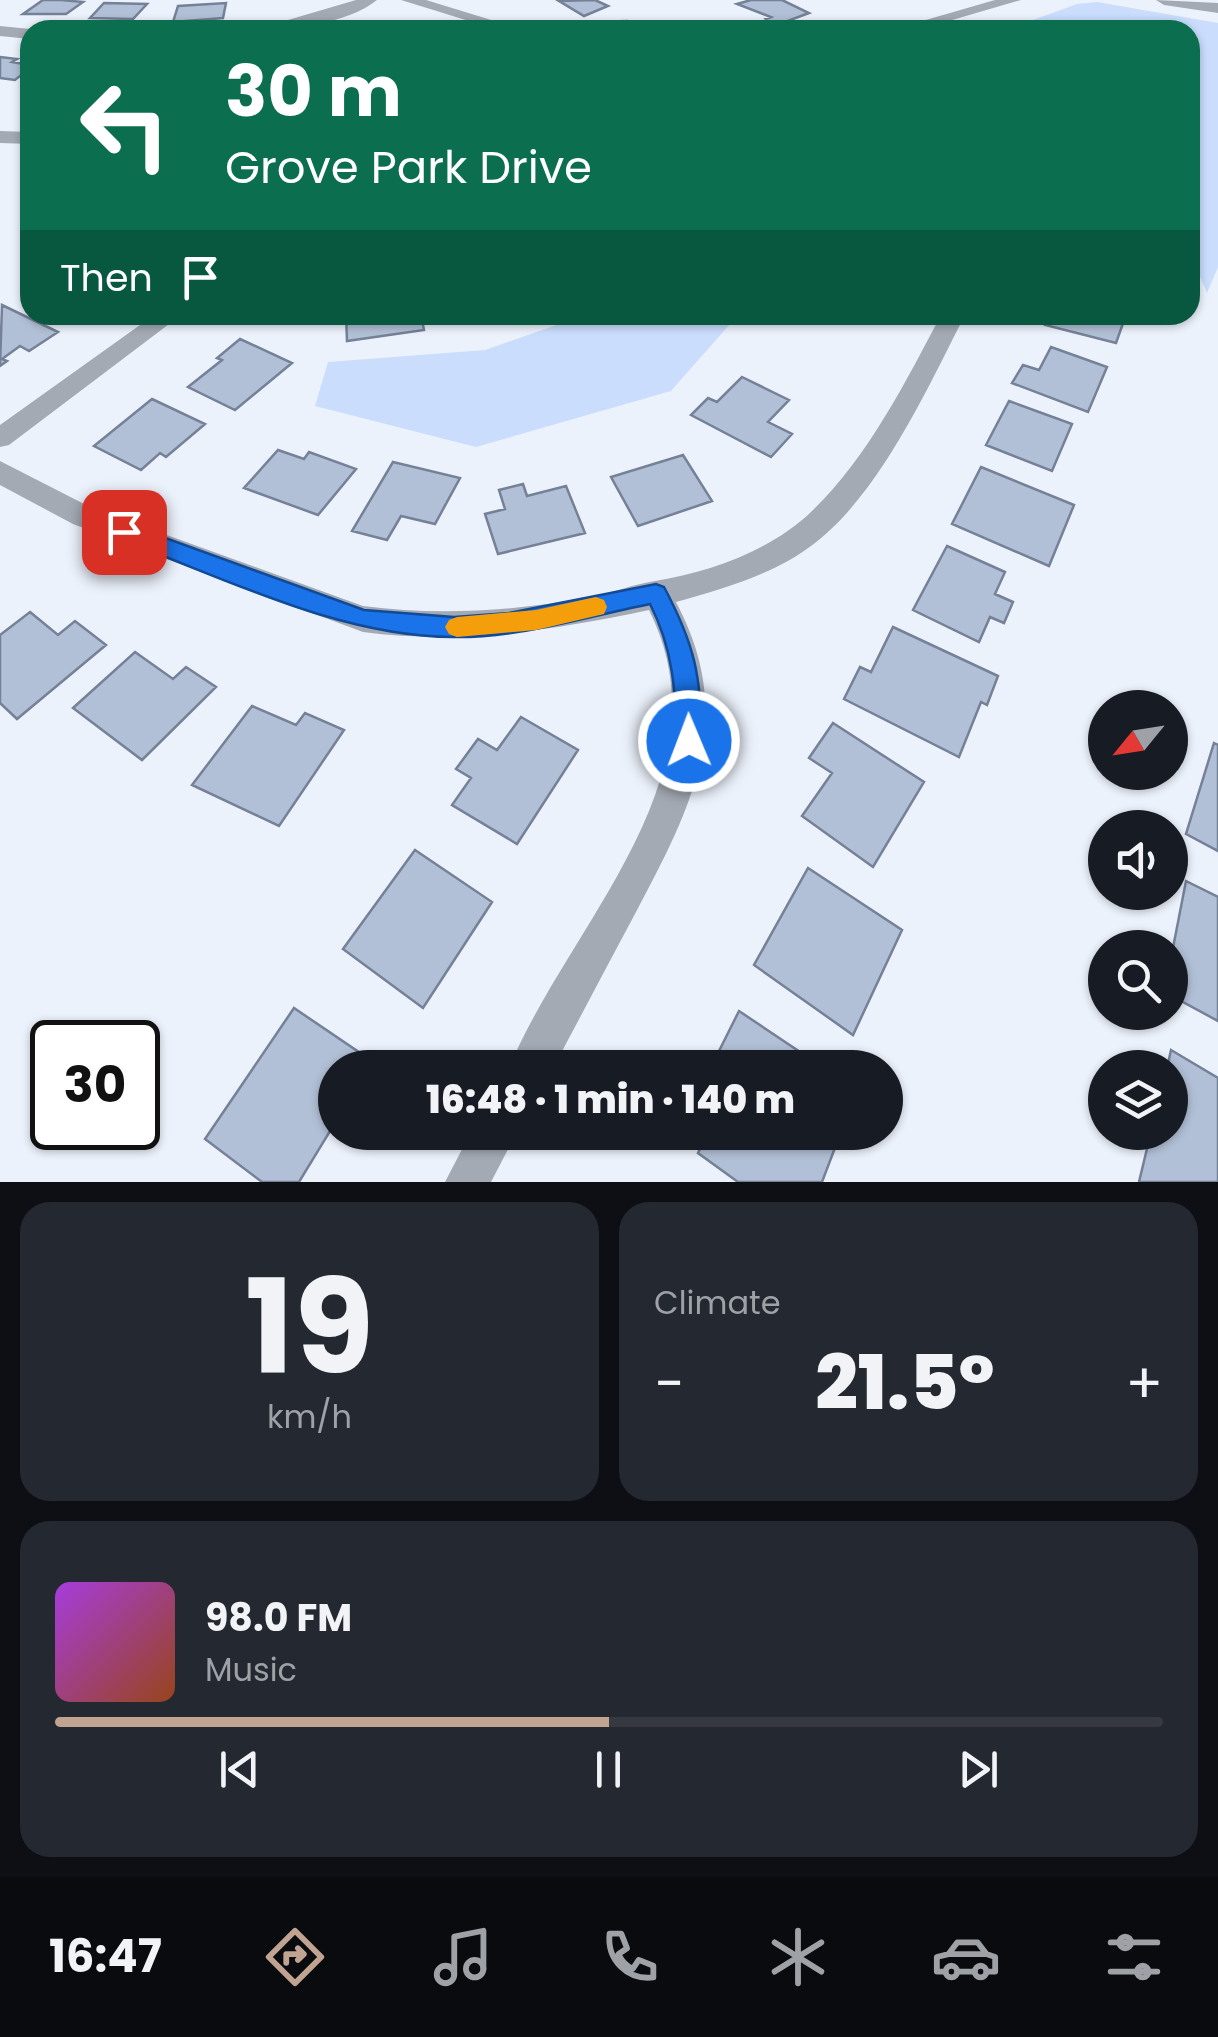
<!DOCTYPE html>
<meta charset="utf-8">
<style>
:root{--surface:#171b24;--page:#242831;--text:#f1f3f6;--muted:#9ea1a6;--line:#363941;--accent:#c0a390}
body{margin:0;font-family:Poppins,sans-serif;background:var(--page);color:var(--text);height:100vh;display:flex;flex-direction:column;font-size:38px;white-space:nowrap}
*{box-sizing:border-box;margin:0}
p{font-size:32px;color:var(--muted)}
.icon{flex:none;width:55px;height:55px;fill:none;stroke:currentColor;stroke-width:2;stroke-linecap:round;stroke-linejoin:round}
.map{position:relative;height:1182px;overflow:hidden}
.details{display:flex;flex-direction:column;gap:20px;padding:20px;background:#0d0f14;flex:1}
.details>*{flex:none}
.banner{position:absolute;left:20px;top:20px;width:1180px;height:305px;border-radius:30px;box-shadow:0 2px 8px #0004;background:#0b6e4f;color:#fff;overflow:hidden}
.needle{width:65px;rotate:240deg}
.tools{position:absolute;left:1088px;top:690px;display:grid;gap:20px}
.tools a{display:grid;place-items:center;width:100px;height:100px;border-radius:50%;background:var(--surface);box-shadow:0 2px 8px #0004;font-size:50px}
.speed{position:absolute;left:30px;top:1020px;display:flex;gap:20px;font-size:50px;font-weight:700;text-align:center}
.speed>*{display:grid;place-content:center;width:130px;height:130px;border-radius:50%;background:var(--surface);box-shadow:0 2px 8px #0004;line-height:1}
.speed .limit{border:5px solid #111;border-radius:15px;background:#fff;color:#111}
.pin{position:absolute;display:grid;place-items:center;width:85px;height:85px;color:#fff;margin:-42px;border-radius:20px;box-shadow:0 5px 15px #0006}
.me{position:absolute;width:110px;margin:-55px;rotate:359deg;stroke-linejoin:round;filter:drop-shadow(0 0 8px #0008)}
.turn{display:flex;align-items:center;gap:35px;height:210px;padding:0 40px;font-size:45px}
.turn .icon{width:130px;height:130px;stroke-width:2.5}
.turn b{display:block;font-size:70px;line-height:85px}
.then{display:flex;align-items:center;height:95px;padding:0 40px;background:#0003;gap:20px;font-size:38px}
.big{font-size:75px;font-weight:800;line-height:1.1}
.details .widget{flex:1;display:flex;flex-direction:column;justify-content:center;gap:15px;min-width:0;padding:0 35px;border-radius:30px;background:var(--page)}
.details .dial{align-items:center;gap:0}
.dial b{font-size:130px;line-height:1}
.song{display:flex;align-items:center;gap:30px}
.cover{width:120px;height:120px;border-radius:15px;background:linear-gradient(135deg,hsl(280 70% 55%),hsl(20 70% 35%))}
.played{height:10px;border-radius:5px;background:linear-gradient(90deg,var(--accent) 50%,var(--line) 50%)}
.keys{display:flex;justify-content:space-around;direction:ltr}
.heat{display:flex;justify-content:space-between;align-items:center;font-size:55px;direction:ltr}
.details .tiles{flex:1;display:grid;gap:20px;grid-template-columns:1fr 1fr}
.widget:last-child{grid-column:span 2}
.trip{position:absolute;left:318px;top:1050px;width:585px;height:100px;border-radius:50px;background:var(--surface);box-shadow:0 2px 8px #0004;font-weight:800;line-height:100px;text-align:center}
.dock{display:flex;height:160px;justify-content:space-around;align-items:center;background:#090b0e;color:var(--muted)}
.dock .icon{width:70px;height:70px}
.dock .active{color:var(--accent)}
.dock b{font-size:45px;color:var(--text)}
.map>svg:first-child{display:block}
.green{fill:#caddfd}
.building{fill:#b2c0d7;stroke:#758197;stroke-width:2.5}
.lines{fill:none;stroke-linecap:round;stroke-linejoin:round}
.minor{fill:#a4aab4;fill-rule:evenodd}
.tertiary{fill:#a4aab4;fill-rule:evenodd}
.route{fill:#1a73e8;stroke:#114b97;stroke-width:2.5}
.slow{fill:#f59e0b}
</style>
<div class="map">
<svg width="1218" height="1182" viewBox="0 0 1218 1182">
<rect width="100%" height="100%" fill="#ecf2fc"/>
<path class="green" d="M 1097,2 L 1218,23 L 1218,267 L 1207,293 L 1190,253 L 1190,30 L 1027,30 L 1022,24 L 1077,4 Z
M 585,315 L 738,315 L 671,391 L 476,447 L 315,406 L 328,362 L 485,350 Z"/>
<path class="building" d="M 43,0 L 61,0 L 83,2 L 66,14 L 23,14 Z
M 595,0 L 608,6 L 584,16 L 559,1 Z
M 751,0 L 782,0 L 809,13 L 777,25 L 766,19 L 771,17 L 737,4 Z
M 104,3 L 147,4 L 133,19 L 90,18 Z
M 226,3 L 223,18 L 173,22 L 178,6 Z
M 627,21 L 629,29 L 637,30 L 592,30 L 591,22 Z
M 0,57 L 17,59 L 12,62 L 30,65 L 30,68 L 15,80 L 0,78 Z
M 2,305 L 58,332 L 29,351 L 20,346 L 2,359 L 7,361 L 0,366 Z
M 346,315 L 421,315 L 424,330 L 347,341 Z
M 1049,315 L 1126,315 L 1116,343 L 1045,325 Z
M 240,339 L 292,363 L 235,410 L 188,387 L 222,360 L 217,358 Z
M 1051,347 L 1107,367 L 1088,412 L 1012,383 L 1023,365 L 1039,370 Z
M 742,377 L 789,400 L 768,422 L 792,434 L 771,457 L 691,415 L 708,398 L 717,402 Z
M 152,399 L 205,424 L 166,457 L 160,453 L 141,470 L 94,446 Z
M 1009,401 L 1072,424 L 1052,471 L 986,445 Z
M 278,450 L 304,459 L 309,452 L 356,469 L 318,515 L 244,488 Z
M 683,455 L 712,501 L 638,526 L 611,477 Z
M 393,462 L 460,478 L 435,524 L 401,516 L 387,540 L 352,531 Z
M 981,467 L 1074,505 L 1049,566 L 952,524 Z
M 523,484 L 527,496 L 566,486 L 585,533 L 498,554 L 485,514 L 505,509 L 499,490 Z
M 947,546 L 1005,572 L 995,594 L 1013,602 L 1004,623 L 990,617 L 979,642 L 913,610 Z
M 30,612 L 58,635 L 75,621 L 106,645 L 17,719 L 0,703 L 0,635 Z
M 893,627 L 998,676 L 987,705 L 981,702 L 959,757 L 844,699 L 860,667 L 871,672 Z
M 135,652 L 173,679 L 186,667 L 216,687 L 142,760 L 73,708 Z
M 252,706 L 296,725 L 305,713 L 344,730 L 279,826 L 192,785 Z
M 521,717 L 578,750 L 517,844 L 452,805 L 471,778 L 456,769 L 478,739 L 497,750 Z
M 833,723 L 924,782 L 873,867 L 802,816 L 832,773 L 809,758 Z
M 1214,743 L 1218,745 L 1218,851 L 1186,834 Z
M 415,850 L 492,902 L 423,1008 L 343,949 Z
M 808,868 L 902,930 L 853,1035 L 754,965 Z
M 1186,881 L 1218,897 L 1218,1021 L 1170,995 L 1170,963 Z
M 294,1008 L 372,1061 L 368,1068 L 335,1068 L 335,1123 L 299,1182 L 262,1182 L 205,1139 Z
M 739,1011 L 824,1068 L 720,1068 L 713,1063 Z
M 1171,1050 L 1218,1078 L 1218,1182 L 1139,1182 L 1151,1132 L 1170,1132 L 1167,1068 Z
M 708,1132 L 841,1132 L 822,1182 L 738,1182 L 698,1153 Z"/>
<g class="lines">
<path class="minor" d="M 356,0 L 377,0 C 347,24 291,30 254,30 Z
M 401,0 L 426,0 L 524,30 L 498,30 Z
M 0,26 L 30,29 L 33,30 L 30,30 L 30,39 L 0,36 Z
M 154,315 L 181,315 L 9,445 L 0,447 L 0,425 Z
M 941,315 L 965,315 C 927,389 879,496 811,546 C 772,575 722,589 676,602 C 738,719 692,806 636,912 C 608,964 581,1016 553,1068 L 509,1068 C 569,923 732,776 649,610 C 554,630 460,645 363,632 L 73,524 L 0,485 L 0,461 L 92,508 L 363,606 C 439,616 515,611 590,597 C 612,593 634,584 655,581 C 710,572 772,550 812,511 C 868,457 905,383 941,315 Z
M 471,1132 L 517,1132 L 491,1182 L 445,1182 Z"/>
<path class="tertiary" d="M 995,0 L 1021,0 L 918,30 L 891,30 Z
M 1156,0 L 1218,3 L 1218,13 L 1164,5 Z
M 0,131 L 30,132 L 30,144 L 0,143 Z"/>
</g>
<path class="route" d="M 124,523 L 364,610 L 454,617 L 509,613 L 656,584 L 664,587 C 695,645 701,676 702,741 L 698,749 L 689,753 L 680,749 L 676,741 C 676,691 673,649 650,604 C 586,617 519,638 453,637 C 339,637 223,577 117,538 L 114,532 L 117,525 Z"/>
<path class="slow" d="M 596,597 L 604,600 L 607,607 L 604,614 L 536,630 L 457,637 L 449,634 L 445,627 L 449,620 L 457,617 L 536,610 Z"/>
</svg>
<div class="tools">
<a><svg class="needle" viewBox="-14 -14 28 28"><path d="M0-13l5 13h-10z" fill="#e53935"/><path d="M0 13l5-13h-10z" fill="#9ea1a6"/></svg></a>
<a><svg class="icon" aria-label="sound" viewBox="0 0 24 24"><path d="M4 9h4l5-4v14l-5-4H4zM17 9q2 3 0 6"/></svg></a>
<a><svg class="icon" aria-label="search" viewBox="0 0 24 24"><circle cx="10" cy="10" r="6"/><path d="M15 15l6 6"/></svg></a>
<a><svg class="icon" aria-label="layers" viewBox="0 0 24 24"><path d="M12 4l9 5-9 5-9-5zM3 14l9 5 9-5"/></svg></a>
</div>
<div class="speed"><div class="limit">30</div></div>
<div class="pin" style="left:124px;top:532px;background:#d93025"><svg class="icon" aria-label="arrive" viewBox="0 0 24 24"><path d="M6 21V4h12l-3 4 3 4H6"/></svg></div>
<svg class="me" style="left:689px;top:741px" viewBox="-20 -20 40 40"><circle r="17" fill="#1a73e8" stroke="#fff" stroke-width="3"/><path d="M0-11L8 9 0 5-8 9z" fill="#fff"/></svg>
<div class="trip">16:48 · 1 min · 140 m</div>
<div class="banner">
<div class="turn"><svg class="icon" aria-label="left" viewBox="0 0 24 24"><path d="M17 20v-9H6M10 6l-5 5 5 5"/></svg><div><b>30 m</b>Grove Park Drive</div></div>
<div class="then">Then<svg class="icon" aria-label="arrive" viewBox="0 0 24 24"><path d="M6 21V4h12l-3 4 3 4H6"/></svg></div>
</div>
</div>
<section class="details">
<div class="tiles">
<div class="widget dial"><b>19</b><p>km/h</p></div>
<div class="widget"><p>Climate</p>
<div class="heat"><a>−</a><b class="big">21.5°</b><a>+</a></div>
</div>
<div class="widget">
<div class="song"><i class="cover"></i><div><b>98.0 FM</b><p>Music</p></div></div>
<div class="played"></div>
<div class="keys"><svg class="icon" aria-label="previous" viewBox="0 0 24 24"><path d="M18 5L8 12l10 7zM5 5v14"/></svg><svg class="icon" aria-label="pause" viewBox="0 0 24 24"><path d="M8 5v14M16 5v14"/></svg><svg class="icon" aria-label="next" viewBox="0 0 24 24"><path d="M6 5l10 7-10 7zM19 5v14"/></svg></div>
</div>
</div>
</section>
<nav class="dock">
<b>16:47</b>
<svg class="icon active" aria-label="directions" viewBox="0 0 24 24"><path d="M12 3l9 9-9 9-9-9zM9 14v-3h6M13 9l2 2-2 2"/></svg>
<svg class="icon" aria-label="music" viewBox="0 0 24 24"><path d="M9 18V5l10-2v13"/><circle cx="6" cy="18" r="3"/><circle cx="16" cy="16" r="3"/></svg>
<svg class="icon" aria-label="phone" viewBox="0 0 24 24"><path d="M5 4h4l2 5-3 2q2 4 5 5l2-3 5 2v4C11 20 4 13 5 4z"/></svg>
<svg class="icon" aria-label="climate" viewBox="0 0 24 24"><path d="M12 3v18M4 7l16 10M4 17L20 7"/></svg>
<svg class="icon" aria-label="car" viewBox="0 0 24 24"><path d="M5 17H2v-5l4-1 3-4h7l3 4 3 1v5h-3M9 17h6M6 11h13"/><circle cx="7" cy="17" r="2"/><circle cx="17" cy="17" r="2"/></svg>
<svg class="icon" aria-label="filters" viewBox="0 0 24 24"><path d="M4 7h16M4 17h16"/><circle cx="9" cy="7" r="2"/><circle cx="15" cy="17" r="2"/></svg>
</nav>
